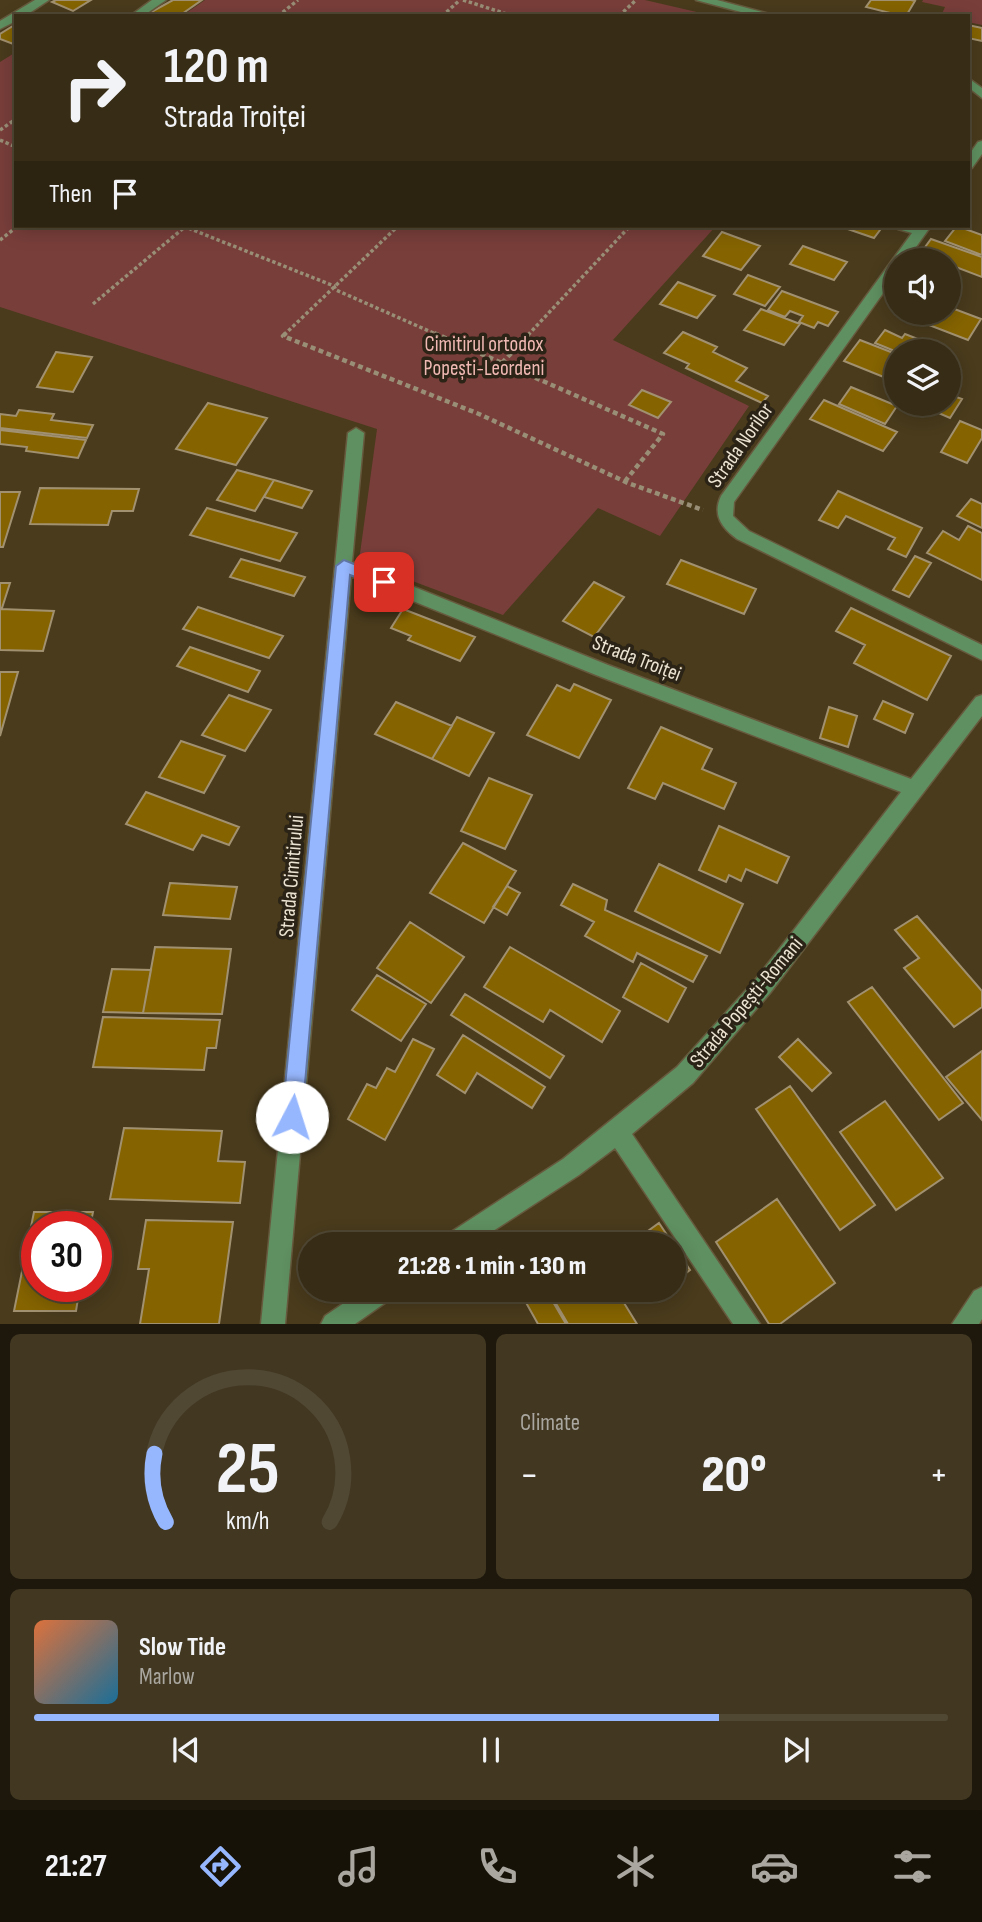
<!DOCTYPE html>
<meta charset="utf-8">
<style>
:root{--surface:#372c15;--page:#423822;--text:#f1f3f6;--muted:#aaa7a0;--line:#514834;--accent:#96b6fd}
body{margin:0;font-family:"Sofia Sans Condensed",sans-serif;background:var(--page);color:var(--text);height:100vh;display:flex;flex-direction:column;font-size:26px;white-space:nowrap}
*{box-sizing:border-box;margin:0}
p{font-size:23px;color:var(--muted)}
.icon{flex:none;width:38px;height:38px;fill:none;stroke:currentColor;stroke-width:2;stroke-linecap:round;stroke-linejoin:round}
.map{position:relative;height:1324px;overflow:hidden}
.drawer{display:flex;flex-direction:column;gap:10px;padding:10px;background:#1e180c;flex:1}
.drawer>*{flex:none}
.banner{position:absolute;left:14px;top:14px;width:956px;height:214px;border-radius:0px;box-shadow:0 4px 18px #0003,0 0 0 2px var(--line);background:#372c15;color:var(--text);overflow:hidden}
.fabs{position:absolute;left:884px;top:248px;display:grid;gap:14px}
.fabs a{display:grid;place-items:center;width:77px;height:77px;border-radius:50%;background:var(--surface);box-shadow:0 4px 18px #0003,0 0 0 2px var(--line);font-size:35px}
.speed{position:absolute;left:21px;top:1211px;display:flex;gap:14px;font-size:35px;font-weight:700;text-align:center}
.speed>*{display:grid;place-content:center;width:91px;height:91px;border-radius:50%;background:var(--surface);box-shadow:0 4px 18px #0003,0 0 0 2px var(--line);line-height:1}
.speed .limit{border:10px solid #d22;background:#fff;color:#111}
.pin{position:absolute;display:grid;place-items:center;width:60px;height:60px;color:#fff;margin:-30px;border-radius:14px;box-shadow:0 4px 10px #0006}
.me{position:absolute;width:77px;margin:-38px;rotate:5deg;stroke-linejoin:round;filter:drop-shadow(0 0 5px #0008)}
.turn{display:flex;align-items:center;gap:24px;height:147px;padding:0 35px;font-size:32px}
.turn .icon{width:91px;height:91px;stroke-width:2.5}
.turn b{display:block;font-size:49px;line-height:60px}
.then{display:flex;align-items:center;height:66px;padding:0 35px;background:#0003;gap:14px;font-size:26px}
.big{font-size:52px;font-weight:800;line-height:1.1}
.drawer .widget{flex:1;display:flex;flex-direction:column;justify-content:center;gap:10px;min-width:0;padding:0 24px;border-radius:10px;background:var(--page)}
.drawer .dial{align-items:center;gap:0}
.dial svg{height:182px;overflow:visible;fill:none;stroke:var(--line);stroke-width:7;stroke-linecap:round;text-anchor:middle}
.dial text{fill:var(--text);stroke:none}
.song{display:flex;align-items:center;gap:21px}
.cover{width:84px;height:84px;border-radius:10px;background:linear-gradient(135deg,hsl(20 70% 55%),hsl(200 70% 35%))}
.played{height:7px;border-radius:4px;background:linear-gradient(90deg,var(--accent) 75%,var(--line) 75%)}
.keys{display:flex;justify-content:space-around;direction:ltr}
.heat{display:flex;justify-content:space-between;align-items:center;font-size:38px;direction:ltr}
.drawer .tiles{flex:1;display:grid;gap:10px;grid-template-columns:1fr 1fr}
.widget:last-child{grid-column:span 2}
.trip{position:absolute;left:298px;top:1232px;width:388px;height:70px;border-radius:35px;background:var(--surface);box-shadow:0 4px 18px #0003,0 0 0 2px var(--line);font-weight:800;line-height:70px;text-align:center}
.tab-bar{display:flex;height:112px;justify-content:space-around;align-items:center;background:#161208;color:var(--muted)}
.tab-bar .icon{width:49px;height:49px}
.tab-bar .active{color:var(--accent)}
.tab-bar b{font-size:32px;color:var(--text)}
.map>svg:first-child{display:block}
.green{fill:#783e3a}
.building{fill:#856400;stroke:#a29170;stroke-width:2}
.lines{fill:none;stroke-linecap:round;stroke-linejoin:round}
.minor-casing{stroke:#66593d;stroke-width:3}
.path-far1{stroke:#998e76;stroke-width:3.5;stroke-dasharray:3.5 2.5;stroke-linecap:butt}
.path{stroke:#998e76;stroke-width:4.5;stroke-dasharray:5 3.5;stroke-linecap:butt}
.minor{fill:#5f9061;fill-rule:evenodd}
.route{fill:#96b6fd;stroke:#6276a4;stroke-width:2}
.labels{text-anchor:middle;stroke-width:7;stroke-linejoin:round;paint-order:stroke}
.park-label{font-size:21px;fill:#f1b9b3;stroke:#2a2316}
.street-label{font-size:21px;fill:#ece3d2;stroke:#2a2316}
</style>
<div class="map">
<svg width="982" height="1324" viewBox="0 0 982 1324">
<rect width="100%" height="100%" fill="#493b1c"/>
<path class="green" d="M 205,0 L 645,0 L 714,16 L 182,16 Z
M 923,0 L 982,0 L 982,25 L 968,22 L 968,16 L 941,16 L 945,7 L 922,2 Z
M 16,52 L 16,226 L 716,226 L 613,340 L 749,406 L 660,536 L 598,508 L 503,615 L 359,561 L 377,429 L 0,307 L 0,62 Z"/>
<path class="building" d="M 56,0 L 91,0 L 73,11 L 52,2 Z
M 173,0 L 202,0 L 179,16 L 144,16 Z
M 871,0 L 911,0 L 915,1 L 906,16 L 902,16 L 866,7 Z
M 16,24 L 16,45 L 0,39 L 0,34 Z
M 968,25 L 982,28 L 982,41 L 968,38 Z
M 839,226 L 883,226 L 874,238 Z
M 957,226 L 982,235 L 982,255 L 945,241 Z
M 722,232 L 760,246 L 741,270 L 703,256 Z
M 931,239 L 982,257 L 982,277 L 948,264 L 948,261 L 939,261 L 920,254 Z
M 803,246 L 847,262 L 834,280 L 790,264 Z
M 748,275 L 780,287 L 765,306 L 734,294 Z
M 678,282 L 715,296 L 697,318 L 660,304 Z
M 948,286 L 960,290 L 949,307 L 981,319 L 968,340 L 898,313 L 948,313 Z
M 782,291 L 838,312 L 828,326 L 818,322 L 814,328 L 799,322 L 803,316 L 790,311 L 785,317 L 768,310 Z
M 761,309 L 800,324 L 784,345 L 744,330 Z
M 885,330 L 902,338 L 905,334 L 946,350 L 897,352 L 875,343 Z
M 683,332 L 717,347 L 713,352 L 747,368 L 736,381 L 768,396 L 762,403 L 686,368 L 689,364 L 664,353 Z
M 860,340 L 896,354 L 896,382 L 844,361 Z
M 56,352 L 92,357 L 73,392 L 37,387 Z
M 851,387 L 897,406 L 885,424 L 839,404 Z
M 642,390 L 671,402 L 658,418 L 629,405 Z
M 948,394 L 962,399 L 950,418 L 918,404 L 948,404 Z
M 824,400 L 897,432 L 883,451 L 810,419 Z
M 208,403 L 267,418 L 236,465 L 176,449 Z
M 19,410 L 54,414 L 51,420 L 93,425 L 87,438 L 0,428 L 0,414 L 16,416 Z
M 960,421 L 982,430 L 982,438 L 967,463 L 941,452 Z
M 0,430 L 86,440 L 78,458 L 26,451 L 27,447 L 0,444 Z
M 237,470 L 274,480 L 255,511 L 217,500 Z
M 274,480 L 312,491 L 302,508 L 264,497 Z
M 40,488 L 139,489 L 133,511 L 112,511 L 108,525 L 30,524 Z
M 838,491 L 922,528 L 906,557 L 888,549 L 895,538 L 846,516 L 838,528 L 819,520 Z
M 0,492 L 20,492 L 3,547 L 0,547 Z
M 971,499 L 982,504 L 982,528 L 957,516 Z
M 207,508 L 297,533 L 280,561 L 190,535 Z
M 968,526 L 982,533 L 982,580 L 927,553 L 943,531 L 959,540 Z
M 915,556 L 931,563 L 909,597 L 893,590 Z
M 241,559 L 305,577 L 294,596 L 230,577 Z
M 681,560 L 756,589 L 744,614 L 667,584 Z
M 594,582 L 624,597 L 594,637 L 563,621 Z
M 0,583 L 10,583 L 2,608 L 0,608 Z
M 198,607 L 283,636 L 269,658 L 183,629 Z
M 851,608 L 951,656 L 927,700 L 854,663 L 865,645 L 836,631 Z
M 0,609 L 54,611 L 43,651 L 0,650 Z
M 403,609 L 475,637 L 460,661 L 408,640 L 411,636 L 391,628 Z
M 190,647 L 260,671 L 248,692 L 177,666 Z
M 0,672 L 18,672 L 0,736 Z
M 574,684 L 611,700 L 579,758 L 527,735 L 557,685 L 570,691 Z
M 229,695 L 271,710 L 245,751 L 202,735 Z
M 883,701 L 913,714 L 905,733 L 874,719 Z
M 396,702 L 452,726 L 432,759 L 375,734 Z
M 829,707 L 857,716 L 848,747 L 820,738 Z
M 457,717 L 494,733 L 469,776 L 432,759 Z
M 661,727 L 712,749 L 702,769 L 736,783 L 724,809 L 663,783 L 655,799 L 628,788 Z
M 181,741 L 225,756 L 204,793 L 159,777 Z
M 489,778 L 532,795 L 505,849 L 461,831 Z
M 146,792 L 239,827 L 229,845 L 202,835 L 193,850 L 126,824 Z
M 719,826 L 789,857 L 777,883 L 746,869 L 741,881 L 729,875 L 726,882 L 699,870 Z
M 463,843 L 516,871 L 484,923 L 430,893 Z
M 659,864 L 743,904 L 720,953 L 635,911 Z
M 170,883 L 237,887 L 230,919 L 163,915 Z
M 573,884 L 607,900 L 605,910 L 707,956 L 693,982 L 637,953 L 633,962 L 585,936 L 594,922 L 561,905 Z
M 507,886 L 520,893 L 507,915 L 493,907 Z
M 917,916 L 982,991 L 982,1007 L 954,1027 L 904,968 L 919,958 L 895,930 Z
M 410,922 L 464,957 L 431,1003 L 377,968 Z
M 155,947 L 231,949 L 222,1014 L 143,1013 Z
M 510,947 L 620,1011 L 602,1042 L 550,1010 L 543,1022 L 484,987 Z
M 641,963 L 686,988 L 668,1022 L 623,997 Z
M 112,969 L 151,970 L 143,1013 L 103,1012 Z
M 377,975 L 426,1004 L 401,1041 L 352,1010 Z
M 872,987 L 963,1103 L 939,1120 L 848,1002 Z
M 465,994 L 564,1056 L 550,1078 L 451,1015 Z
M 103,1017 L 220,1020 L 216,1048 L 207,1048 L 204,1070 L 93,1067 Z
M 463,1035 L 545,1087 L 532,1108 L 477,1073 L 465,1093 L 437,1075 Z
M 413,1039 L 434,1049 L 385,1140 L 348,1119 L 367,1084 L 376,1088 L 387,1068 L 395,1072 Z
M 798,1039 L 831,1073 L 812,1091 L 779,1057 Z
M 982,1051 L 982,1120 L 946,1077 Z
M 790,1086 L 875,1205 L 840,1230 L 756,1109 Z
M 885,1101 L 943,1178 L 896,1210 L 840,1132 Z
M 124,1128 L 222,1131 L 218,1161 L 245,1162 L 240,1203 L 110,1199 Z
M 777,1199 L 835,1283 L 780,1324 L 769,1324 L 716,1242 Z
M 34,1212 L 93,1212 L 90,1227 L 37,1227 L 37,1286 L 80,1286 L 76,1311 L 14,1311 Z
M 146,1220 L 233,1222 L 219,1324 L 140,1324 L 149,1269 L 138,1269 Z
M 659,1223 L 673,1244 L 630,1244 Z
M 674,1246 L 690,1270 L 674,1282 Z
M 536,1290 L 546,1290 L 566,1324 L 538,1324 L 524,1299 Z
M 548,1290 L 616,1290 L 637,1324 L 568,1324 Z"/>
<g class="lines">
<g class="minor-casing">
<path id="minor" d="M 35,0 L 49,0 L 25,16 L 16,16 L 16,21 L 0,29 L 0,21 Z
M 152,0 L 166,0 L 143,16 L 130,16 Z
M 696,0 L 717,0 L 777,16 L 756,16 Z
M 968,78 L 982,88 L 982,98 L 968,87 Z
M 982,141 L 982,154 L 972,168 L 968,169 L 968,156 L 978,142 Z
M 897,226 L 931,226 L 906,261 L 896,261 L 896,275 L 734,502 L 733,516 L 749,531 L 982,645 L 982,660 L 737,539 C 722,528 712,515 721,496 L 912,233 L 898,229 Z
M 356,428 L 364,433 L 352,562 L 608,665 L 911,779 L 976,697 L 982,695 L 982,716 L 770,993 L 693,1083 L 632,1134 L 760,1324 L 733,1324 L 615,1148 L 579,1175 L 473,1244 L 441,1244 L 445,1236 L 563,1159 L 677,1067 L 756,979 L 901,792 L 596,675 L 351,576 L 285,1324 L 261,1324 L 348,433 Z
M 982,1287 L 982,1319 L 979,1324 L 952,1324 L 974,1291 Z
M 363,1290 L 396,1290 L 392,1298 L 355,1324 L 321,1324 L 325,1316 Z"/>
</g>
<path class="path-far1" d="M 463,0 L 513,16
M 278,16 L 298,0
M 442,16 L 460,0
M 619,16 L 636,0
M 0,130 L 16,119
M 0,140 L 16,147
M 183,226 L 334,286 L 336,290 L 438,335
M 0,240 L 18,226
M 93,304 L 186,226
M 284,335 L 398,226
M 528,335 L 630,226"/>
<path class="path" d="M 286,333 L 283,336 L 479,414 L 628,483 L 703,510
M 434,333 L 663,434 L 626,480
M 502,363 L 530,333"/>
<use href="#minor" class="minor"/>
</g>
<path class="route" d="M 344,560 L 389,578 L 392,582 L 384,588 L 350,575 L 302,1117 L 299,1124 L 292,1127 L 284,1124 L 282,1117 L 336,566 Z"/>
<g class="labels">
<g class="park-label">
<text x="484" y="351">Cimitirul ortodox<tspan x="484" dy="24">Popești-Leordeni</tspan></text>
</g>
<g class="street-label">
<text transform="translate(740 445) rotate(-55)" y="7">Strada Norilor</text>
<text transform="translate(637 658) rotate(21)" y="7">Strada Troiței</text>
<text transform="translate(291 876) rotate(-85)" y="7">Strada Cimitirului</text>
<text transform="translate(746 1002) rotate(-50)" y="7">Strada Popești-Romani</text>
</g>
</g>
</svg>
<div class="fabs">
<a><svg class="icon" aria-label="sound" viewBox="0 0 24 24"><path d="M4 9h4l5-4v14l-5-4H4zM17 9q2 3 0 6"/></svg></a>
<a><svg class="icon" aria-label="layers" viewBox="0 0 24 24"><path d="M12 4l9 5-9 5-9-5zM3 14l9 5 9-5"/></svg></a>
</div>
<div class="speed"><div class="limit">30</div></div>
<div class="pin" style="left:384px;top:582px;background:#d93025"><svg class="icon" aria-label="arrive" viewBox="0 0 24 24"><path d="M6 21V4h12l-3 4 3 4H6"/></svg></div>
<svg class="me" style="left:292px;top:1117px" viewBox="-20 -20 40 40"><circle r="19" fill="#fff"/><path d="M0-13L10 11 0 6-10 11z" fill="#96b6fd"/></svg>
<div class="trip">21:28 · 1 min · 130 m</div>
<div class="banner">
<div class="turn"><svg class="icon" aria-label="right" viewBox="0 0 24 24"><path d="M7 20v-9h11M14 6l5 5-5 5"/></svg><div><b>120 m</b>Strada Troiței</div></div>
<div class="then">Then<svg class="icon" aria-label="arrive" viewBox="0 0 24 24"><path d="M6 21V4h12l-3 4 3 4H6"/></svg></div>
</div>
</div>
<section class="drawer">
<div class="tiles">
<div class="widget dial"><svg viewBox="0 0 100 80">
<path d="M14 69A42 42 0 1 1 86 69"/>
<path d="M14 69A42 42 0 0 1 9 39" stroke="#96b6fd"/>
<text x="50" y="56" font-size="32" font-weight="700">25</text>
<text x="50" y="72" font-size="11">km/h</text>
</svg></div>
<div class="widget"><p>Climate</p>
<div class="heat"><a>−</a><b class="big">20°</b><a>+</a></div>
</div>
<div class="widget">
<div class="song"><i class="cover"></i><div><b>Slow Tide</b><p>Marlow</p></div></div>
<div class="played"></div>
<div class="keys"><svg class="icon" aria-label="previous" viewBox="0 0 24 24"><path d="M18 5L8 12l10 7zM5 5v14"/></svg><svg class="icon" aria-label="pause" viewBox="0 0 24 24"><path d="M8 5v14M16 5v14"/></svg><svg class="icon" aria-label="next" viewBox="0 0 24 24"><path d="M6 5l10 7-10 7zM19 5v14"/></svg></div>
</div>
</div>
</section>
<nav class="tab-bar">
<b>21:27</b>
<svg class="icon active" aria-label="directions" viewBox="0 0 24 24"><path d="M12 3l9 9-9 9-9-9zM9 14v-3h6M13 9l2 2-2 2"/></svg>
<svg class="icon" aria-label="music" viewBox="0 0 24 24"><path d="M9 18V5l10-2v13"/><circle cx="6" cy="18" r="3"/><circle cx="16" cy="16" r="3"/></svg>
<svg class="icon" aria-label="phone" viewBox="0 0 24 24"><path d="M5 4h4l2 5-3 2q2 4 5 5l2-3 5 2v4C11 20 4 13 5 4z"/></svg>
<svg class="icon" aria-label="climate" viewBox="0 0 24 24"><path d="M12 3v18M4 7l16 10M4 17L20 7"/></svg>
<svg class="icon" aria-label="car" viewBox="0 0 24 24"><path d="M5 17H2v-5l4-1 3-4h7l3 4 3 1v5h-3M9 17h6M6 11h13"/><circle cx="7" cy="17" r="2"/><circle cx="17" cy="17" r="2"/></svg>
<svg class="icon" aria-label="filters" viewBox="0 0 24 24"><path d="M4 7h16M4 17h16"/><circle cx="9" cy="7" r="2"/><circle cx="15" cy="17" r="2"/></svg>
</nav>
